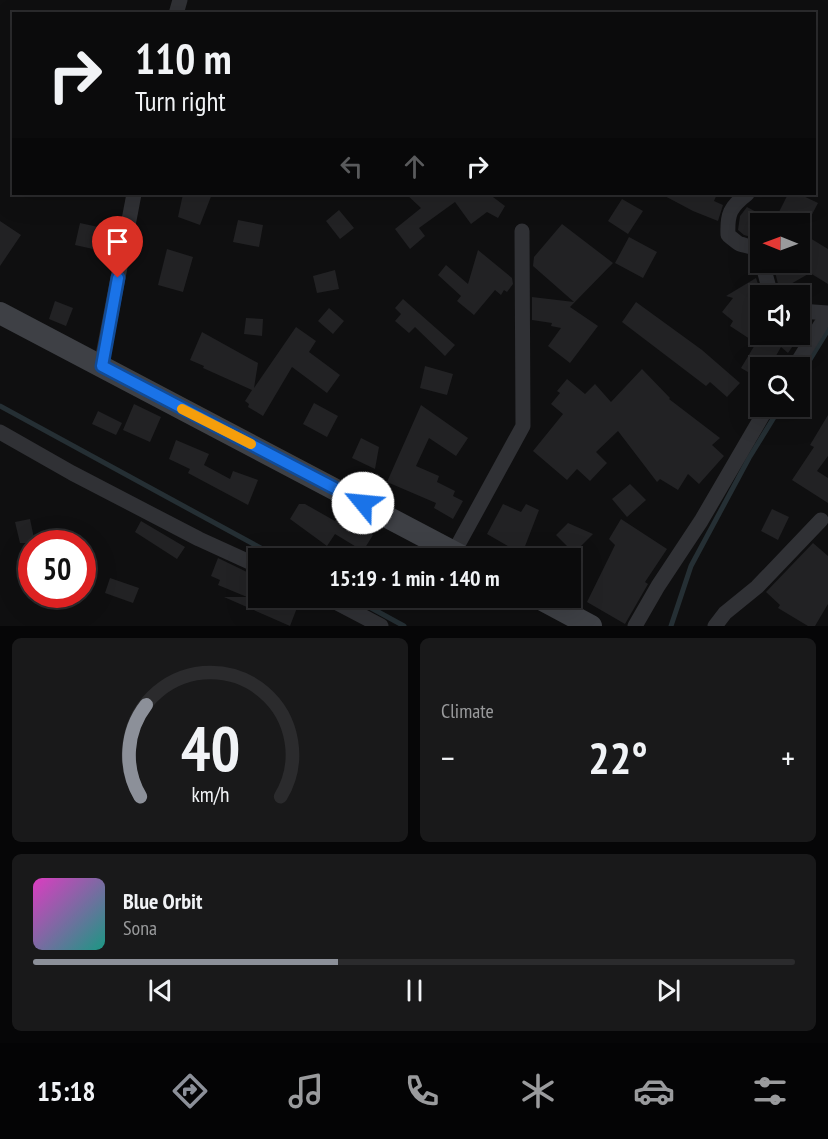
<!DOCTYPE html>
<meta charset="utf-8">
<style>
:root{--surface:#0b0b0c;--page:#19191a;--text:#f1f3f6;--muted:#9a9b9d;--line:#2b2b2d;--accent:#8c9099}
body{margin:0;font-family:"PT Sans Narrow",sans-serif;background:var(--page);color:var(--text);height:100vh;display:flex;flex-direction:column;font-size:22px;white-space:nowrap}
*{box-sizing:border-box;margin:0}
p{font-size:20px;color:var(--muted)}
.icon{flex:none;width:33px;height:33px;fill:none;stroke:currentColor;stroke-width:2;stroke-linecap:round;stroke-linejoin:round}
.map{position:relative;height:626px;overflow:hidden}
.panel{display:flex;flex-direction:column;gap:12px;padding:12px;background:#060607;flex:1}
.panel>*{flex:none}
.hud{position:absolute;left:12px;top:12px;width:804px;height:183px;border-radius:0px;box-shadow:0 6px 24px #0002,0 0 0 2px var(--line);background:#0b0b0c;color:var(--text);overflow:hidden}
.needle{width:39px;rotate:271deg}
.controls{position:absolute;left:750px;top:213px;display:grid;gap:12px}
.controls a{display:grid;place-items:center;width:60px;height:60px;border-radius:0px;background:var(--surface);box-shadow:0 6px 24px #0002,0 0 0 2px var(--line);font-size:30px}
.speed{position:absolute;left:18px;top:530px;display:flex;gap:12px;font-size:30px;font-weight:700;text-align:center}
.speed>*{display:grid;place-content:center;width:78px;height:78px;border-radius:50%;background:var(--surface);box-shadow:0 6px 24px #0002,0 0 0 2px var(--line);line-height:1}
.speed .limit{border:9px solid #d22;background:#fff;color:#111}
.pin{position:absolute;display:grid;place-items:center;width:51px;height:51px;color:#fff;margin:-62px -26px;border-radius:50% 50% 50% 0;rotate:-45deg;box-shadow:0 0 6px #0007}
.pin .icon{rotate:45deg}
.me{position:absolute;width:66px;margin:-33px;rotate:298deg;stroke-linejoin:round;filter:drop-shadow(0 0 4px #0008)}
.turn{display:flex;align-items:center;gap:21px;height:126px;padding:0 24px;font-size:27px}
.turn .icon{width:78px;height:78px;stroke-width:2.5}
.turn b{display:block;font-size:42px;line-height:51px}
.lanes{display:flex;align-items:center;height:57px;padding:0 24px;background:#0003;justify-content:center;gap:30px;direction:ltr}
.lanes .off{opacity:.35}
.big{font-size:45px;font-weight:600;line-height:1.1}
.panel .widget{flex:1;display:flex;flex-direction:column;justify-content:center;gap:9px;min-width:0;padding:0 21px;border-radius:9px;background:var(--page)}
.panel .dial{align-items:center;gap:0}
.dial svg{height:156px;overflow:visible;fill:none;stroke:var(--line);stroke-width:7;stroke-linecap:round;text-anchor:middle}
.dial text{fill:var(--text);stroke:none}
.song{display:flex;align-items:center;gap:18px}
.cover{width:72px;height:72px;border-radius:9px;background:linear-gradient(135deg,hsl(310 70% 55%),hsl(170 70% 35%))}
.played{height:6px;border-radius:3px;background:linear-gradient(90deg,var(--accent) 40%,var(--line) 40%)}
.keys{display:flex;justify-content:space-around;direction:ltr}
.heat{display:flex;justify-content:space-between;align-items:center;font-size:33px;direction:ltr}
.panel .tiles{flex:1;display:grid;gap:12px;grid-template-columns:1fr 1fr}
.widget:last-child{grid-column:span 2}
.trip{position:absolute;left:248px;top:548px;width:333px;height:60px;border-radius:0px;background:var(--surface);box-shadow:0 6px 24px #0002,0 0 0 2px var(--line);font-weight:600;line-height:60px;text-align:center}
.dock{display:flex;height:96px;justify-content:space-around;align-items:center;background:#040405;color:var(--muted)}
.dock .icon{width:42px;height:42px}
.dock .active{color:var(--accent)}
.dock b{font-size:27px;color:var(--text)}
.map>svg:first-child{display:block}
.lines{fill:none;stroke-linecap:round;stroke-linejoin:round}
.stream{stroke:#252f34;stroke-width:5}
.building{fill:#222224}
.minor{stroke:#303135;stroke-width:15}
.secondary{stroke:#3e4045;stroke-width:22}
.route-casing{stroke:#114b97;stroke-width:15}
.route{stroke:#1a73e8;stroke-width:10}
.slow{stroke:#f59e0b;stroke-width:10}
</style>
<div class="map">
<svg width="828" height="626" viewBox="0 0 828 626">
<rect width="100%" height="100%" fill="#0f0f10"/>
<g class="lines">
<path class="stream" d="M 800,376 L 828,330
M 0,406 L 279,558
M 351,597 L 404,626
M 671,626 L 691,566 L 749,458 L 781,406"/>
</g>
<path class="building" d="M 183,194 L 212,194 L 200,225 L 178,217 Z
M 406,194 L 489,194 L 505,206 L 498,218 L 487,212 L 471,224 L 455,202 L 419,228 L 425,236 L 410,249 L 395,229 L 421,208 Z
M 661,194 L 717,194 L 714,201 L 723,205 L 718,221 L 693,211 Z
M 788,194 L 799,194 L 818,203 L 807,224 L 773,224 Z
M 622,199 L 643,211 L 628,234 L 608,221 Z
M 747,207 L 769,219 L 766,224 L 760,224 L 760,234 L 758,239 L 744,235 L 738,230 L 740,216 Z
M 339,210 L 354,228 L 340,239 L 326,221 Z
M 238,220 L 263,225 L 259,247 L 233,242 Z
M 0,221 L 21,235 L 0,266 Z
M 80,223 L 98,227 L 93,249 L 75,245 Z
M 562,224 L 613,263 L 570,307 L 598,326 L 570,363 L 548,346 L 561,328 L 551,326 L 552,323 L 532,320 L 532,297 L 574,302 L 533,266 L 534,257 Z
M 800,232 L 828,249 L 828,284 L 810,273 L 782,289 L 778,284 L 774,268 L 784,262 L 800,262 Z
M 629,237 L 657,252 L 643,278 L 615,263 Z
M 167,249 L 193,257 L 183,292 L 158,285 Z
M 478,250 L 512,278 L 513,284 L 507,292 L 504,290 L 501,295 L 495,290 L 474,315 L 457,301 L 461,296 L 438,275 L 446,265 L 468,284 Z
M 335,270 L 339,289 L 317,293 L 313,276 Z
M 756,278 L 762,296 L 760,296 L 760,334 L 801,334 L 788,353 L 781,347 L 769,368 L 760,368 L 760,379 L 741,368 L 756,343 L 730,326 L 733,321 L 722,312 L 733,298 L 726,296 Z
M 403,299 L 455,345 L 445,356 L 415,327 L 409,333 L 395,321 L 401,314 L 395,308 Z
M 55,301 L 73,308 L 66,326 L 49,319 Z
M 636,302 L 702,350 L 740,383 L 727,397 L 710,382 L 706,386 L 622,322 Z
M 329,308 L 344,321 L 333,334 L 318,321 Z
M 246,318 L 263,319 L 262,336 L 244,334 Z
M 296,327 L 316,341 L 309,352 L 340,375 L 327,393 L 292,367 L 263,416 L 248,407 L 249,404 L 245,401 L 252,390 L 203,368 L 204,366 L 190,360 L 202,332 L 258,363 L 254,388 Z
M 425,366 L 453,374 L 447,395 L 420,388 Z
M 642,369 L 670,398 L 669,399 L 720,438 L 712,445 L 724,456 L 699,484 L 688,474 L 678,490 L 660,479 L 657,482 L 618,431 L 596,452 L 607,463 L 590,481 L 577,469 L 567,480 L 533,451 L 563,414 L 551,404 L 560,393 L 557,391 L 567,379 L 585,394 L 595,384 L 611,402 Z
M 314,403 L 338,416 L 327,437 L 303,424 Z
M 134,404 L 161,417 L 150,442 L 123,430 Z
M 421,405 L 468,438 L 456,456 L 429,438 L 416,466 L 439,476 L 437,482 L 455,491 L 453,496 L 463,501 L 453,519 L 434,508 L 436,503 L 387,482 Z
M 98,411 L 122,423 L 116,435 L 92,424 Z
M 828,415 L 828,456 L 817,471 L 828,478 L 828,503 L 792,480 L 814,447 L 810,445 Z
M 361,438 L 379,447 L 375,469 L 352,458 Z
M 176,440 L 209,454 L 204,465 L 230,479 L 233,471 L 258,480 L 248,505 L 188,473 L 190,469 L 169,459 Z
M 630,484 L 646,500 L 627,517 L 612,499 Z
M 299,504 L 305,504 L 335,521 L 340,514 L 373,535 L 363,551 L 335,534 L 327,546 L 290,519 Z
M 503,504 L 521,512 L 526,504 L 539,510 L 522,554 L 487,534 Z
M 772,509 L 789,517 L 778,540 L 761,531 Z
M 30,519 L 35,543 L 20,543 L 15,522 Z
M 621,519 L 667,549 L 645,582 L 648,584 L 625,624 L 587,602 L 615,545 L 609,539 Z
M 141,521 L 185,547 L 177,559 L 135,532 Z
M 568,523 L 593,534 L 574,553 L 556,535 Z
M 813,543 L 828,556 L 828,604 L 815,626 L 808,626 L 778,608 L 780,605 L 766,592 Z
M 218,558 L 249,573 L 246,581 L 258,586 L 258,597 L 292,597 L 300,600 L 290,626 L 224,597 L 247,597 L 218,585 L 220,580 L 211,576 Z
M 110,578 L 139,588 L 133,603 L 105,593 Z"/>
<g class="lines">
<path class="minor" d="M 176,14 L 180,0
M 747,194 C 730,207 727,214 728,235 C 732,238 736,242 740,244 C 750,247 755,246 760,256
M 762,262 L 769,288 L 775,296
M 800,311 L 828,313
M 101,366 L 134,194
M 794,368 L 828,313
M 0,432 L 72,473 L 199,539 L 258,566
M 454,552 L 523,426 L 522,231
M 326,597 L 381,626
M 635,626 L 658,586 L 701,521 L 768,406
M 715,626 L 725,613 L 757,587 L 821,520"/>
<path class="secondary" d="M 0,313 L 465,558
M 537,597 L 591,626"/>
</g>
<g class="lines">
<g class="route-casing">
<path id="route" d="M 118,278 L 102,366 L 363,503"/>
</g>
<use href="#route" class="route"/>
<path class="slow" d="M 182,409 L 251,444"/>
</g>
</svg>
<div class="controls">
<a><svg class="needle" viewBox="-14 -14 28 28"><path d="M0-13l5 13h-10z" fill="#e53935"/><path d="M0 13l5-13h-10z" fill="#9a9b9d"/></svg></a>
<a><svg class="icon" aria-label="sound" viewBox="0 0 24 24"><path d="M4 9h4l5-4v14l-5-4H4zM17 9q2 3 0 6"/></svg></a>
<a><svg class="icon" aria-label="search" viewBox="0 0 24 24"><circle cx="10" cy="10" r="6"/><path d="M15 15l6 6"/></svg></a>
</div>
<div class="speed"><div class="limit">50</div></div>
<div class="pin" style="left:118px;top:278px;background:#d93025"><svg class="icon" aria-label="arrive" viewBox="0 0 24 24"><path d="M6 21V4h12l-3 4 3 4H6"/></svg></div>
<svg class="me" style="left:363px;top:503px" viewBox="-20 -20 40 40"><circle r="19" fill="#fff"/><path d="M0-13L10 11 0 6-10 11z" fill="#1a73e8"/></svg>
<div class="trip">15:19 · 1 min · 140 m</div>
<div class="hud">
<div class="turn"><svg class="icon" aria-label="right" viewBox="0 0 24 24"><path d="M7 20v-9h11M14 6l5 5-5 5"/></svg><div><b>110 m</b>Turn right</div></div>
<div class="lanes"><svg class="icon off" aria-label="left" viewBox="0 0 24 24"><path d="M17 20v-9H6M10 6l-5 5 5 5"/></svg><svg class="icon off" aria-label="ahead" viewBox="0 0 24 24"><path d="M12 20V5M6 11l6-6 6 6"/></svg><svg class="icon" aria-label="right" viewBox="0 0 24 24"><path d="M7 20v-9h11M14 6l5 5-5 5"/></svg></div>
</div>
</div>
<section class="panel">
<div class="tiles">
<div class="widget dial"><svg viewBox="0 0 100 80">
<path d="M14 69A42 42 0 1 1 86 69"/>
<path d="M14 69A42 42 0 0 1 17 22" stroke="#8c9099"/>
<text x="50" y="56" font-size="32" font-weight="700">40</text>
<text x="50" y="72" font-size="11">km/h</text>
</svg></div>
<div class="widget"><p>Climate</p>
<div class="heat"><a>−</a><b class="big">22°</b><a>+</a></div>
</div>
<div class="widget">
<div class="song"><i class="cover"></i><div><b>Blue Orbit</b><p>Sona</p></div></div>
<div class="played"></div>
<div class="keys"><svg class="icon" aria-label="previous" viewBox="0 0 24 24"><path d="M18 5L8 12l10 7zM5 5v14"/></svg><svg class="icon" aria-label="pause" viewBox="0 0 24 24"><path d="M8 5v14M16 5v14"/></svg><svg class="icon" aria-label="next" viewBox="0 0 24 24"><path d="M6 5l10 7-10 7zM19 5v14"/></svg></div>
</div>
</div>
</section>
<nav class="dock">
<b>15:18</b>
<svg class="icon active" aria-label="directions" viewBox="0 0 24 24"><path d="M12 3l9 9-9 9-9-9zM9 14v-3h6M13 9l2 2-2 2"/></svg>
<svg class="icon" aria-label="music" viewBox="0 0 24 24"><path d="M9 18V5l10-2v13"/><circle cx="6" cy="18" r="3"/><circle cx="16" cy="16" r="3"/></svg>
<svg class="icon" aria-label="phone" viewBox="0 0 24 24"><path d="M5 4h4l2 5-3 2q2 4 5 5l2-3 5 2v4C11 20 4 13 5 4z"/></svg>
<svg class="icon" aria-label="climate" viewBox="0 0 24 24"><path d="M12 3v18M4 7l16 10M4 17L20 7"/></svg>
<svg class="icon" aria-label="car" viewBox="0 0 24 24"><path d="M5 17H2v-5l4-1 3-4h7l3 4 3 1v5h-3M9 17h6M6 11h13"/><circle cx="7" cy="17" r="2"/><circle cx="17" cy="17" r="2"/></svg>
<svg class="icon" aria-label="filters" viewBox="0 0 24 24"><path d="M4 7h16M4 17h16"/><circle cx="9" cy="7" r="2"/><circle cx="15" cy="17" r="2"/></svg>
</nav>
